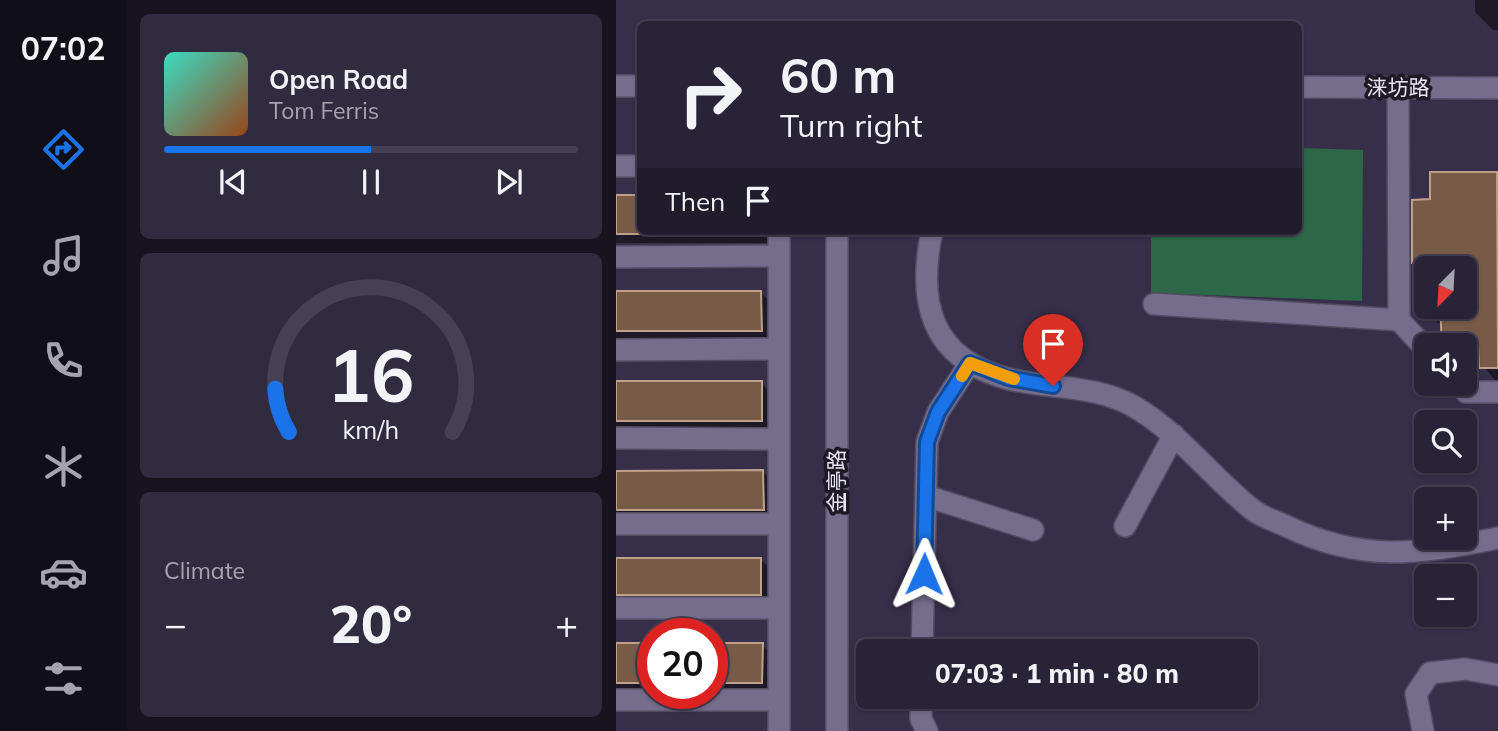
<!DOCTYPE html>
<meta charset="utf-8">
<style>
:root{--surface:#292338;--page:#312b40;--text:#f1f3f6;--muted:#a5a4ae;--line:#454053;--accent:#1a73e8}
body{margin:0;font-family:Mulish,"Noto Sans SC",sans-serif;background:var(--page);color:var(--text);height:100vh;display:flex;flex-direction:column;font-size:26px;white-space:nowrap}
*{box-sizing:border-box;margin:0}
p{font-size:23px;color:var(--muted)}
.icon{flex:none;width:38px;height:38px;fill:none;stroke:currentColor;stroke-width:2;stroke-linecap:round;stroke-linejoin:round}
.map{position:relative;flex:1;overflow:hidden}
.details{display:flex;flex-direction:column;gap:14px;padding:14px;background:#17131f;width:490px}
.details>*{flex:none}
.guide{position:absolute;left:21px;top:21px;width:665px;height:214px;border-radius:10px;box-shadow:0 2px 5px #0004,0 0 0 2px var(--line);background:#292338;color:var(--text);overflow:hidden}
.needle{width:46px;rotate:204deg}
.tools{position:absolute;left:798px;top:256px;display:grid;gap:14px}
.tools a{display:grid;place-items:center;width:63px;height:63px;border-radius:10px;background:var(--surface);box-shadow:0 2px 5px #0004,0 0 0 2px var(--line);font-size:35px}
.speed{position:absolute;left:21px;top:618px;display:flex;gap:14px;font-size:35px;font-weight:700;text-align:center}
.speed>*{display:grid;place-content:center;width:91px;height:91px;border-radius:50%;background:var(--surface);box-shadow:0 2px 5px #0004,0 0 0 2px var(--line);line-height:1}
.speed .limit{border:10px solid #d22;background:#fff;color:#111}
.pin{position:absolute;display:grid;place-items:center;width:60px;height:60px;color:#fff;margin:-72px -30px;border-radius:50% 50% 50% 0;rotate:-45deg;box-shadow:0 0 7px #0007}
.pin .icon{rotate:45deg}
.me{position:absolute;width:77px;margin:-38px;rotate:1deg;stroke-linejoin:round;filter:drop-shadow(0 0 5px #0008)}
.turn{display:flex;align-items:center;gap:24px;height:147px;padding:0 28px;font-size:32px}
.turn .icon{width:91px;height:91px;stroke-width:2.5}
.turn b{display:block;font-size:49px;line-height:60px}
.then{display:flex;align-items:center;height:66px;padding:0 28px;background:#0003;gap:14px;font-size:26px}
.big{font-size:52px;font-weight:800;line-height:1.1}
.details .widget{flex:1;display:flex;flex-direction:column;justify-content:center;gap:10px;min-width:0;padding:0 24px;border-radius:10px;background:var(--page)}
.details .dial{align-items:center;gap:0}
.dial svg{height:182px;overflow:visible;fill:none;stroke:var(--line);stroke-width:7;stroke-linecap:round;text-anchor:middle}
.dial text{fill:var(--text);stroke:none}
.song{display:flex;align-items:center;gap:21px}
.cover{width:84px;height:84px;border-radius:10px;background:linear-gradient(135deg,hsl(170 70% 55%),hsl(20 70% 35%))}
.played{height:7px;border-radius:4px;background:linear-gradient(90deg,var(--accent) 50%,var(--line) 50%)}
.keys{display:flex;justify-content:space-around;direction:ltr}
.heat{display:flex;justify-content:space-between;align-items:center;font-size:38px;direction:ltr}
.trip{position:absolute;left:240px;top:639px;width:402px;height:70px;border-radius:10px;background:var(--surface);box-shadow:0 2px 5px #0004,0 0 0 2px var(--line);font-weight:800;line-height:70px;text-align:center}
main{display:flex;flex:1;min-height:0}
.tabs{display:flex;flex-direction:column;width:126px;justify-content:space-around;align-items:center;background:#100e16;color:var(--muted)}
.tabs .icon{width:49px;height:49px}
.tabs .on{color:var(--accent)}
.tabs b{font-size:32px;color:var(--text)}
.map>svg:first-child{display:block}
.green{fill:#2c6748}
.shadow{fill:#0007}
.building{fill:#775b47;stroke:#bfa08a;stroke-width:2}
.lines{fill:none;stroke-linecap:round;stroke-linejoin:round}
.minor-casing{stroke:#524c63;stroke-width:24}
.minor{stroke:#756d8c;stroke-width:21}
.route-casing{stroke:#114b97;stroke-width:18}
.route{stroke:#1a73e8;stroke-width:12}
.slow{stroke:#f59e0b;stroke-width:12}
.labels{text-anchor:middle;stroke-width:7;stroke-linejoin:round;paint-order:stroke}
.street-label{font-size:21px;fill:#e6e2f3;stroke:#1d1a26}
</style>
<main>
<nav class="tabs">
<b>07:02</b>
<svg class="icon on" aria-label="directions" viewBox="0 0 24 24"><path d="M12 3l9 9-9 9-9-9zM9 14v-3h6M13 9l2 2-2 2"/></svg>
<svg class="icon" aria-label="music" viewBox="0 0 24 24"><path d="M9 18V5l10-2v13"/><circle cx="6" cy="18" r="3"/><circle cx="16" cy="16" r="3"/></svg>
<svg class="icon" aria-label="phone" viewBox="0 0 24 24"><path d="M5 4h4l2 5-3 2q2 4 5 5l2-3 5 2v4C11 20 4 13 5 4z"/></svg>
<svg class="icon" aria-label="climate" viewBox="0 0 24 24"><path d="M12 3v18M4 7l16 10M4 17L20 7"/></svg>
<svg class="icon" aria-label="car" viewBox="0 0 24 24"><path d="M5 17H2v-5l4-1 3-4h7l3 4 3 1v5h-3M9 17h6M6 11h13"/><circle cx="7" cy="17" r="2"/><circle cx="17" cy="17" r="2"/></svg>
<svg class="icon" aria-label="filters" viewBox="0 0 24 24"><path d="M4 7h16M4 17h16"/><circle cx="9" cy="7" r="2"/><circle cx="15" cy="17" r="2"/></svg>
</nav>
<section class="details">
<div class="widget">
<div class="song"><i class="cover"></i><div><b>Open Road</b><p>Tom Ferris</p></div></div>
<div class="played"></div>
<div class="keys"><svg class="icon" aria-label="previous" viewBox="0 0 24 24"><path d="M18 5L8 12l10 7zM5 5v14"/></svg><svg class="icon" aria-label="pause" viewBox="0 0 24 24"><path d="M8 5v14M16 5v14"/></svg><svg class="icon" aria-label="next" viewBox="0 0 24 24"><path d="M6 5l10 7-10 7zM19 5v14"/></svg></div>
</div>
<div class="widget dial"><svg viewBox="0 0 100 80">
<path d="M14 69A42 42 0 1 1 86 69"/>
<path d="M14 69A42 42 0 0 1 8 50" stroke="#1a73e8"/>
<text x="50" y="56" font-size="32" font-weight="700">16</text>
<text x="50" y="72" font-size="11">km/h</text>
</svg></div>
<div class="widget"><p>Climate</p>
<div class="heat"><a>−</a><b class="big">20°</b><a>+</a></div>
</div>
</section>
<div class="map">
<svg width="882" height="731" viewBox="0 0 882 731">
<rect width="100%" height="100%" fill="#372f4a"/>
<path class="green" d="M 683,148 L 747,150 L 746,301 L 535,293 L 535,231 L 682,231 Z"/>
<path class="shadow" d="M 859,0 L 882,0 L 882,30 L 877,30 L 859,12 Z
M 880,174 L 882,176 L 882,384 L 865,363 L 849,363 L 849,345 L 818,319 L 817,306 L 849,306 L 849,268 L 810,268 L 810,275 L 798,262 L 816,201 Z
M 0,196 L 24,196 L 24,231 L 153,231 L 153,243 L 0,243 Z
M 0,293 L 145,293 L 154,302 L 154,339 L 0,339 Z
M 0,383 L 145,383 L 154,392 L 154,430 L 0,430 Z
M 0,472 L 147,472 L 156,481 L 156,519 L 0,519 Z
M 144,559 L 154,569 L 154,603 L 0,605 L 0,560 Z
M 0,645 L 37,645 L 37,692 L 0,692 Z
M 96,645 L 146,645 L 155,654 L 155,692 L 96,692 Z"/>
<path class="building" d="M 814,172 L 881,172 L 882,368 L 863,368 L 862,347 L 826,345 L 824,306 L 849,306 L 849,268 L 815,268 L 815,263 L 796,263 L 796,200 L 814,199 Z
M 0,195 L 24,195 L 24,234 L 0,234 Z
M 0,291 L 145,291 L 146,331 L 0,331 Z
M 0,381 L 146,381 L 146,421 L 0,421 Z
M 147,470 L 148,510 L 0,510 L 0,471 Z
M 0,558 L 145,558 L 145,595 L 0,595 Z
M 0,643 L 37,643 L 37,683 L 0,683 Z
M 96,643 L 147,643 L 146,683 L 96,683 Z"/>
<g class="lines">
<g class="minor-casing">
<path id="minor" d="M 0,86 L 24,86
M 682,87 L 882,88
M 782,88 L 783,320
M 0,166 L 24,166
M 163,231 L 163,731
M 221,231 L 221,731
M 316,231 C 301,302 314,359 393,379 C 434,389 480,385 517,406 C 564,433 595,477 637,510 C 646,517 659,521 670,526 C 747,563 801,554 882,538
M 0,257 L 163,256
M 538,304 L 783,320 L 810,349
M 0,350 L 163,349
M 842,383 L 850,392 L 882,392
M 0,438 L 163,439
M 310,496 L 417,530
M 0,524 L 163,524
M 509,526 L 558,435
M 0,608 L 163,608
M 306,651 L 311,442 L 322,412 L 354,363
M 305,696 L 305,719 L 311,731
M 0,700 L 163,700
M 807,731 L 800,694 L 814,673 L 849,669 L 882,675"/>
</g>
<use href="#minor" class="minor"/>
</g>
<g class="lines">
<g class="route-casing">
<path id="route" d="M 308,574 L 311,442 L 322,412 L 354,363 L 392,378 L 437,386"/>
</g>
<use href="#route" class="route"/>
<path class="slow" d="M 346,376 L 354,363 L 398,379"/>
</g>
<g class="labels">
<g class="street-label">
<text x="782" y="95">涞坊路</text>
<text transform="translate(221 481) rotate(-90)" y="7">金亭路</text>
</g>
</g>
</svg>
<div class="tools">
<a><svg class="needle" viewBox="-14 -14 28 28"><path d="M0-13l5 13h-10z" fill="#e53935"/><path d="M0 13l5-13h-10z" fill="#a5a4ae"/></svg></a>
<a><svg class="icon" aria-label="sound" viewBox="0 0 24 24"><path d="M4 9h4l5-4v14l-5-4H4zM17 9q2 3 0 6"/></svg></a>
<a><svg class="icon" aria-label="search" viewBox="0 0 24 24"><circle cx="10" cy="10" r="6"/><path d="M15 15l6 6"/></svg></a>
<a>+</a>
<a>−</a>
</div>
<div class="speed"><div class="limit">20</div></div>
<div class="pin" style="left:437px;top:386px;background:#d93025"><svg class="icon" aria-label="arrive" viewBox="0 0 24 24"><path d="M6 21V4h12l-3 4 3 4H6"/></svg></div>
<svg class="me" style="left:308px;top:574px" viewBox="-20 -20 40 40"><path d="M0-17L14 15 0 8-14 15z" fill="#1a73e8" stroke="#fff" stroke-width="4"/></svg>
<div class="trip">07:03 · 1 min · 80 m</div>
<div class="guide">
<div class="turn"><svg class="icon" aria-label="right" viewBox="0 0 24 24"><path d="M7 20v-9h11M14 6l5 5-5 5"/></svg><div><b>60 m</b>Turn right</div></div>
<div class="then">Then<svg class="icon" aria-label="arrive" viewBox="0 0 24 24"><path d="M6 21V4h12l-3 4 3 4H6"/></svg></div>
</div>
</div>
</main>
